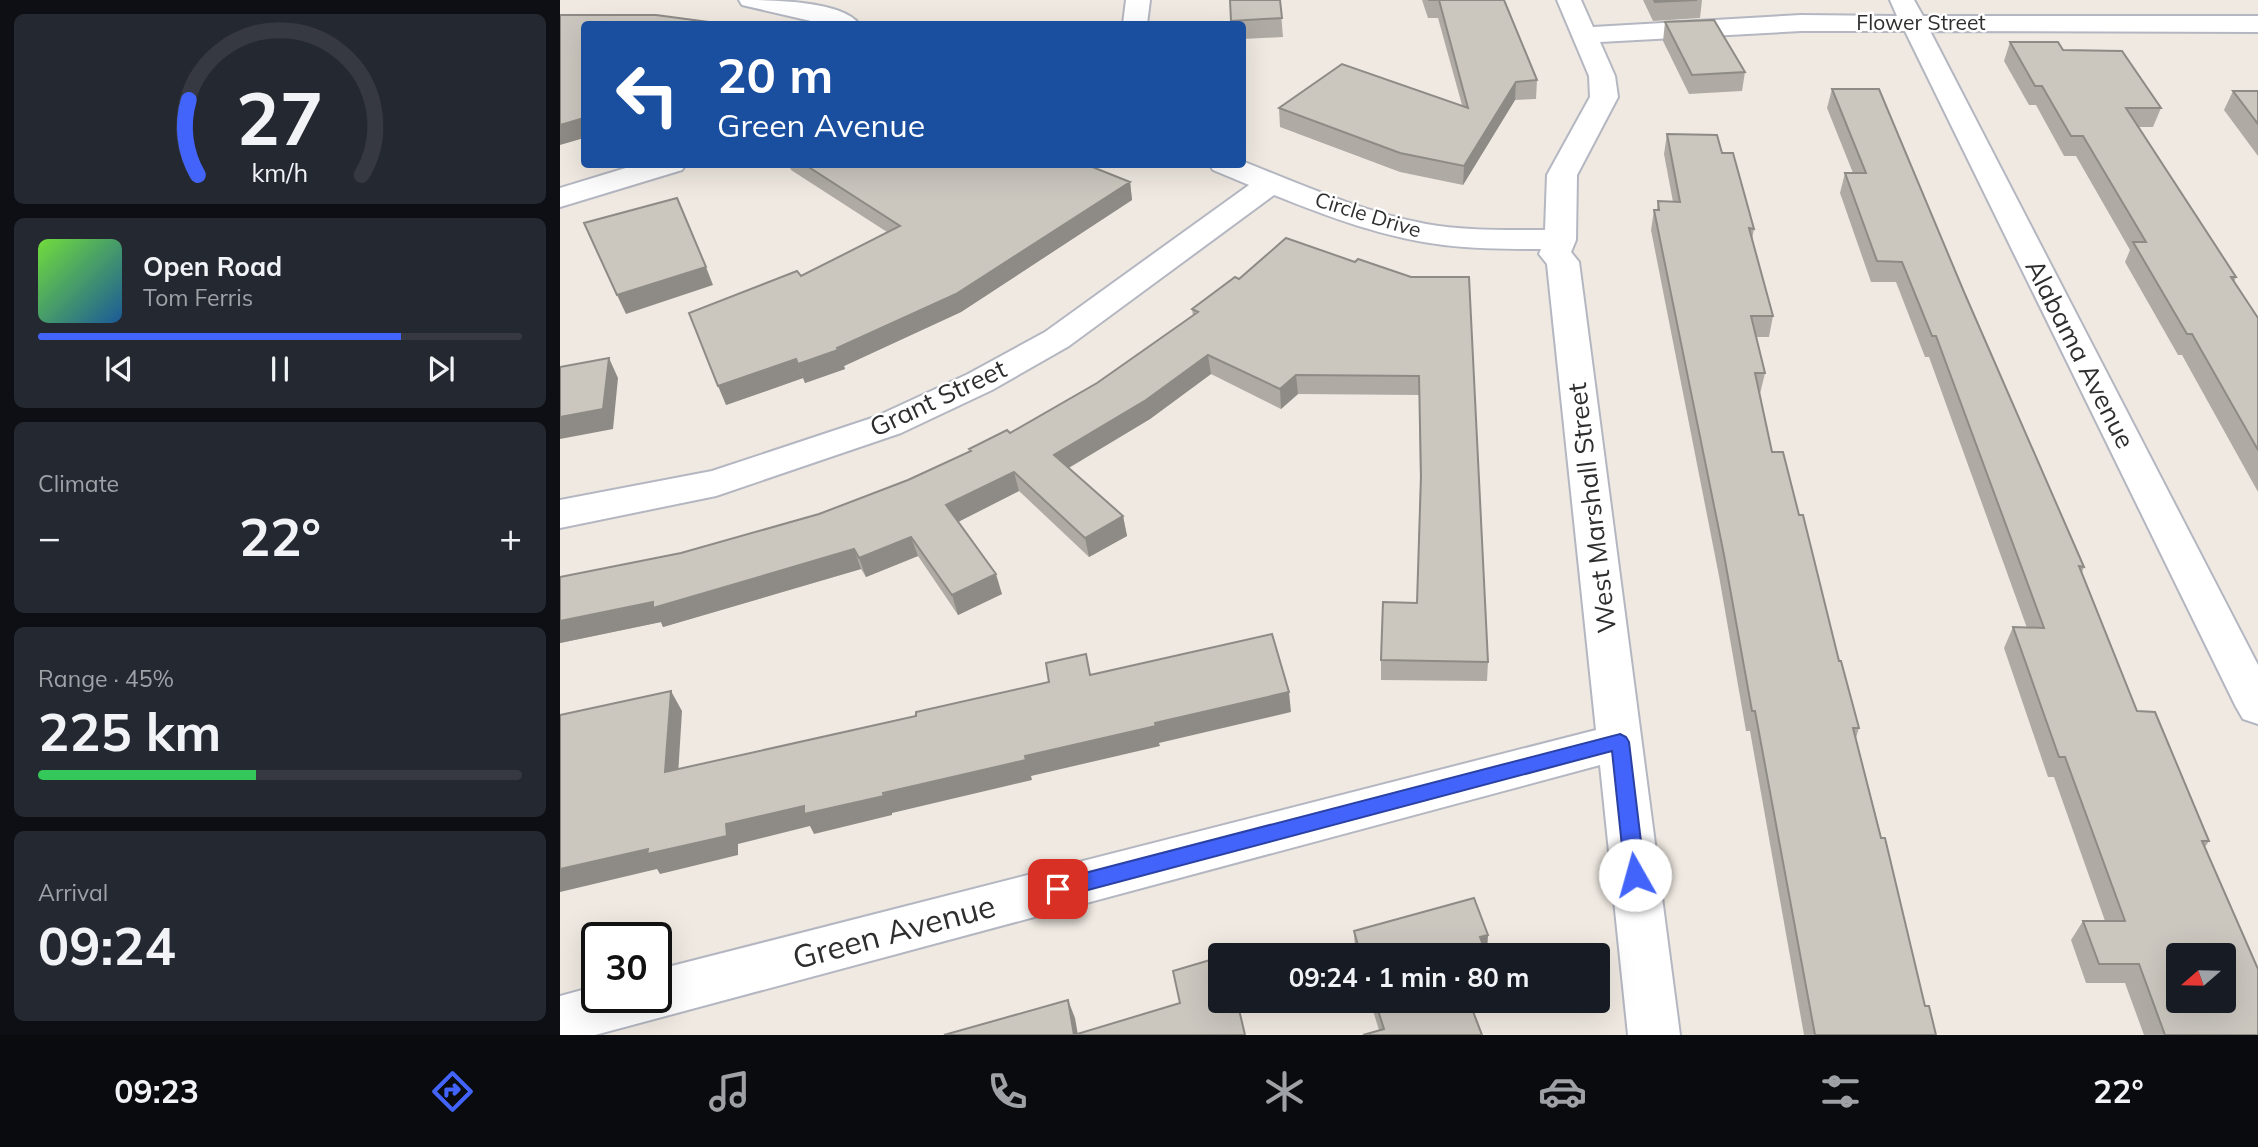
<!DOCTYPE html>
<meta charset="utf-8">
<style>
:root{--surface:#171b24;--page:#242831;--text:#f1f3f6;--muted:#9ea1a6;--line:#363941;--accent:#4264fb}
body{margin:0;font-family:Mulish,sans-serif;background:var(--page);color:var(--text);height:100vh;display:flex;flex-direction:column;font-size:26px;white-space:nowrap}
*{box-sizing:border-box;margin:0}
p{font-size:23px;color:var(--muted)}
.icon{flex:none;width:38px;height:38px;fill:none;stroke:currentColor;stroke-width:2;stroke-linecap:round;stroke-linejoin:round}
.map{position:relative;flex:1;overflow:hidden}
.side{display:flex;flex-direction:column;gap:14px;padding:14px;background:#0d0f14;width:560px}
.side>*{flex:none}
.banner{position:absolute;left:21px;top:21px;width:665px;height:147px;border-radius:7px;box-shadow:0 7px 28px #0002;background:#1a4fa0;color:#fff;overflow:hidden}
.needle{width:46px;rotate:250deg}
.tools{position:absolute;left:1606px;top:943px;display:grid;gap:14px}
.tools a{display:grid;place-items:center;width:70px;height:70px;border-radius:7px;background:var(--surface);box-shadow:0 7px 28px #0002;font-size:35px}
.speed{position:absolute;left:21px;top:922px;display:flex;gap:14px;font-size:35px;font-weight:700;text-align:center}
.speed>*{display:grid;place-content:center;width:91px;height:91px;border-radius:50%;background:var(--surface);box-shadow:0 7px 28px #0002;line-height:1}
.speed .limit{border:4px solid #111;border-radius:10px;background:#fff;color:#111}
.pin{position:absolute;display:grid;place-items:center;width:60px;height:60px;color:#fff;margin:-30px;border-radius:14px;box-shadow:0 4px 10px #0006}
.me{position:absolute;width:77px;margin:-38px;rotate:353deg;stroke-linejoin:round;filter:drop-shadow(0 0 5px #0008)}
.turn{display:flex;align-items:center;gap:24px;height:147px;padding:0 21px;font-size:32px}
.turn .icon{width:91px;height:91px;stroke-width:2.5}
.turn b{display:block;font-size:49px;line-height:60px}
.big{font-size:52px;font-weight:700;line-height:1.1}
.side .widget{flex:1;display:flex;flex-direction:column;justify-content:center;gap:10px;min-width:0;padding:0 24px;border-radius:10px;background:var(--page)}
.side .dial{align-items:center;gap:0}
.dial svg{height:182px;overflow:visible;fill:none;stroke:var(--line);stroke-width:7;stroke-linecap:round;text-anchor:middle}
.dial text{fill:var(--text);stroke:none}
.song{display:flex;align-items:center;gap:21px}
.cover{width:84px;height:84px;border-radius:10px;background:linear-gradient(135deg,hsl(100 70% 55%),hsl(210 70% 35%))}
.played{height:7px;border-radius:4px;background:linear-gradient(90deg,var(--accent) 75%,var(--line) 75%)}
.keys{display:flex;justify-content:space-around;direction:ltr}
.heat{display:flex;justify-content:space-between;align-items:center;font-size:38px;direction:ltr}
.charge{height:10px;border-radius:5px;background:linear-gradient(90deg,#34c759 45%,var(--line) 0)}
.trip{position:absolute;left:648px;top:943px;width:402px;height:70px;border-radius:7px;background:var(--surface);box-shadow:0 7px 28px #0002;font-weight:700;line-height:70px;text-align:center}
.tabs{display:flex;height:112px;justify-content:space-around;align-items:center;background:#090b0e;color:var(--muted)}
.tabs .icon{width:49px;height:49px}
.tabs .active{color:var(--accent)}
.tabs b{font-size:32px;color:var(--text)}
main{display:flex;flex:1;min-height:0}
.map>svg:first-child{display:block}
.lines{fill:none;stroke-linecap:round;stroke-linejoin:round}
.street-casing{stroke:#b4b7c1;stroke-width:4}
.street{fill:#fff;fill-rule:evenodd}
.wall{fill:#afaba4}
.shaded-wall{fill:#8e8b86}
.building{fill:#cbc7bf;stroke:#8e8b86;stroke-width:2;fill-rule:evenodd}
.route{fill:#4264fb;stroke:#2b41a3;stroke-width:2}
.labels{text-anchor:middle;stroke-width:5;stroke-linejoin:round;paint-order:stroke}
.far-street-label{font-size:21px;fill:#2e2e2e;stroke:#fff}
.street-label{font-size:26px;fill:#2e2e2e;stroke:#fff}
.near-street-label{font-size:32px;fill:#2e2e2e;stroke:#fff}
</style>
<main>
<section class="side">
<div class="widget dial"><svg viewBox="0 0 100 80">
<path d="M14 69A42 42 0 1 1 86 69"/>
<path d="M14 69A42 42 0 0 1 10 36" stroke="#4264fb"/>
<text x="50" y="56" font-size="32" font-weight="700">27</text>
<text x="50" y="72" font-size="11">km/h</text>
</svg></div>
<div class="widget">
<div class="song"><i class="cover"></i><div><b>Open Road</b><p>Tom Ferris</p></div></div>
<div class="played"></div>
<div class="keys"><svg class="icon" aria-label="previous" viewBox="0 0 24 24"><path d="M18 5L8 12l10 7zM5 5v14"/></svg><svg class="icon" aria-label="pause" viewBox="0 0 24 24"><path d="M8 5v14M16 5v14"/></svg><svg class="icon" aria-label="next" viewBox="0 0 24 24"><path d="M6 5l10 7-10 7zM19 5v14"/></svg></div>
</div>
<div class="widget"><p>Climate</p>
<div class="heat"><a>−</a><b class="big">22°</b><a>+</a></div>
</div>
<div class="widget"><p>Range · 45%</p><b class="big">225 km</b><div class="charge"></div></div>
<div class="widget"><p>Arrival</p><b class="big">09:24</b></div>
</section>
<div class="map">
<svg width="1698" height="1035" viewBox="0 0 1698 1035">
<rect width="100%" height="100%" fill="#efe9e1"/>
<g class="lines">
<g class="street-casing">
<path id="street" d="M 179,0 C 206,0 282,0 299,24 L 264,24 L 182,5 Z
M 566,0 L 590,0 L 587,24 L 563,24 Z
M 997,0 L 1021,0 L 1033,27 L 1241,15 L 1337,16 L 1330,0 L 1354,0 L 1363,16 L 1698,16 L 1698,32 L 1370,31 L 1698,665 L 1698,724 L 1683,719 L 1676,707 L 1345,31 L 1241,31 L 1040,42 L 1055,76 L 1058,97 L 1017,175 L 1016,240 L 1011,252 L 1019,262 L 1120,1035 L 1068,1035 L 1040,765 L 35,1035 L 0,1035 L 0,996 L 37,986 L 37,998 L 96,998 L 96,970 L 1036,730 L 987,264 L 979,254 L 981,249 C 949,249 916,249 884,245 C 825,238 769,217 714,195 L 509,346 L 432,390 L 341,433 L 156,496 L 0,528 L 0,500 L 152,471 L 315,417 L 408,374 L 485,332 L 689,185 L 653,170 L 649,164 L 682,164 L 682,161 C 742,185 802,212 866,224 C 905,231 945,230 985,230 L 987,175 L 1030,97 L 1029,76 Z
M 79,164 L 126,164 L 122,170 L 0,207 L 0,188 Z"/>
</g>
<use href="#street" class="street"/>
</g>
<path class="wall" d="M 720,0 L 723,37 L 682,39 L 682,24 L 671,24 L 671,21 Z
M 862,0 L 944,0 L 977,80 L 976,99 L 955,100 L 903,185 L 840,172 L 720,127 L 719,108 L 902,105 L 878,18 L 868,18 Z
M 1083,0 L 1142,0 L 1140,18 L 1093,21 Z
M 1105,22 L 1185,72 L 1182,91 L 1129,94 L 1103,41 Z
M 1450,42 L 1503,50 L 1601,108 L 1593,127 L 1578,127 L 1676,277 L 1674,282 L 1698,318 L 1698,492 L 1622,355 L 1618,355 L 1565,262 L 1570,250 L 1516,156 L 1504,156 L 1476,105 L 1469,105 L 1444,61 Z
M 1272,89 L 1404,292 L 1524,567 L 1522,572 L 1577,711 L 1649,841 L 1645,847 L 1698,1035 L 1584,1035 L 1565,983 L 1526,983 L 1511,940 L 1523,921 L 1545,921 L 1494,777 L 1488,777 L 1444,648 L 1453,627 L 1467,628 L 1369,357 L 1365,357 L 1336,282 L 1311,282 L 1280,193 L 1285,173 L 1293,173 L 1267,108 Z
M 1673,91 L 1698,91 L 1698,156 L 1664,110 Z
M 1107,134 L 1162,153 L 1194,229 L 1192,240 L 1213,316 L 1209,337 L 1196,337 L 1205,373 L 1200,394 L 1212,452 L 1239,515 L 1279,661 L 1299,728 L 1296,738 L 1365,1006 L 1376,1035 L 1244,1035 L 1190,731 L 1186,731 L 1159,576 L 1091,230 L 1094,210 L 1097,210 L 1098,201 L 1113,202 L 1104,154 Z
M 229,164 L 525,164 L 570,182 L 572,200 L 401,312 L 284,366 L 285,369 L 245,383 L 243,378 L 166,405 L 241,276 L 327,232 L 231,170 Z
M 795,262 L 851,277 L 928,662 L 927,681 L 821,680 L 821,660 L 857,603 L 860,486 L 859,395 L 738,394 L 721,409 L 651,374 L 590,419 L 509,468 L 563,516 L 567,536 L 529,557 L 459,491 L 398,522 L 442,594 L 398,615 L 358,556 L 306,577 L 301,569 L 103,627 L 101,622 L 0,643 L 0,577 L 121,553 L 259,514 L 348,480 L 410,452 L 409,449 L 450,433 L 537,383 L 633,316 L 632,309 L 679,279 Z
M 794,931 L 927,954 L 927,956 L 796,956 L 795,951 Z
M 810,1001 L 909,1001 L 819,1030 Z"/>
<path class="shaded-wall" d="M 956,82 L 955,100 L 903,185 L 904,166 Z
M 24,118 L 24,138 L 0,145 L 0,125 Z
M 570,182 L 572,200 L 401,312 L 284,366 L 285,369 L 245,383 L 238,364 L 277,348 Z
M 146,267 L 153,285 L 66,314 L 57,295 Z
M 648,355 L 651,374 L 590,419 L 498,474 L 494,455 Z
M 49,358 L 58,378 L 53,429 L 0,439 L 0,417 Z
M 236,359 L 243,378 L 166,405 L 158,386 Z
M 736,375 L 738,394 L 721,409 L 720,389 Z
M 454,472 L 459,491 L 392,525 L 386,505 Z
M 563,516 L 567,536 L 529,557 L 525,538 Z
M 351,537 L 358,556 L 306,577 L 299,558 Z
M 294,549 L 301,569 L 103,627 L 101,622 L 0,643 L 0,621 Z
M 436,574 L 442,594 L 398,615 L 392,595 Z
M 111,691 L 122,711 L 117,792 L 105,772 Z
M 729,692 L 731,712 L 599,743 L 600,746 L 471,776 L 472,780 L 332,813 L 332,815 L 254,834 L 250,826 L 178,844 L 178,855 L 100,874 L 97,869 L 0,892 L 0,869 L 88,849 L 166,824 L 244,806 L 323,793 L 595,723 Z
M 928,935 L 927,954 L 920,937 Z
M 508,1000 L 515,1018 L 518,1035 L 514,1035 Z"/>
<path class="building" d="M 670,0 L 720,0 L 722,18 L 671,21 Z
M 868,0 L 944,0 L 977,80 L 956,82 L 904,166 L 840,153 L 719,108 L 782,64 L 908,108 L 879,0 Z
M 1094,0 L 1137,0 L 1095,2 Z
M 0,15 L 96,15 L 164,24 L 24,24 L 24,118 L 0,125 Z
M 1154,20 L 1185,72 L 1132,75 L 1105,22 Z
M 1450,42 L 1498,42 L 1503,50 L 1562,51 L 1601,108 L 1566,108 L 1676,277 L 1671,277 L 1698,318 L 1698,450 L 1632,334 L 1627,334 L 1573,242 L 1586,242 L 1523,136 L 1511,136 L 1482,86 L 1475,86 Z
M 1272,89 L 1319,89 L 1404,292 L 1524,567 L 1519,566 L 1577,711 L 1595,712 L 1649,841 L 1642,841 L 1698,969 L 1698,1035 L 1605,1035 L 1579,964 L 1539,964 L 1523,921 L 1565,921 L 1505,757 L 1499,757 L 1453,627 L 1484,628 L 1376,336 L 1372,336 L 1342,262 L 1317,261 L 1285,173 L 1306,173 ZM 1619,956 L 1664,956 L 1664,1001 L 1619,1001 Z
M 1673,91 L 1698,91 L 1698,124 Z
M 1107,134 L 1157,135 L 1162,153 L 1173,153 L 1194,229 L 1189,228 L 1213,316 L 1191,316 L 1205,373 L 1195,373 L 1212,452 L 1223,452 L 1239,515 L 1243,515 L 1279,661 L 1281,661 L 1299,728 L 1293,728 L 1321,838 L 1325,838 L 1365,1006 L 1369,1006 L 1376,1035 L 1255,1035 L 1195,711 L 1192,711 L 1164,555 L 1094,210 L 1099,210 L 1098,201 L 1120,202 Z
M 244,164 L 525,164 L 570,182 L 396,294 L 277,348 L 278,350 L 238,364 L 236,359 L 158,386 L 129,313 L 237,271 L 241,276 L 340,226 Z
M 117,198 L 146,267 L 57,295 L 24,223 Z
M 726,238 L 795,262 L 798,259 L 851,277 L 909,277 L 928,662 L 821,660 L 823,602 L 857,603 L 861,476 L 859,376 L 736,375 L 720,389 L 648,355 L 586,400 L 494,455 L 563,516 L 525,538 L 454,472 L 386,505 L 436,574 L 392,595 L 351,537 L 299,558 L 294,549 L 93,608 L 93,602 L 0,621 L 0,577 L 121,553 L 259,514 L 348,480 L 411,451 L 409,449 L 447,430 L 450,433 L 537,383 L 638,312 L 632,309 L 675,277 L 679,279 Z
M 49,358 L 43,409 L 0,417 L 0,367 Z
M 712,634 L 729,692 L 595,723 L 596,726 L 465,756 L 466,760 L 323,793 L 324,796 L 244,814 L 244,806 L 166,824 L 167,836 L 87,854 L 88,849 L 0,869 L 0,715 L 111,691 L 105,772 L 356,716 L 356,712 L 489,682 L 486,663 L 526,654 L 530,675 Z
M 914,898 L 928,935 L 920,937 L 927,956 L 801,956 L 794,931 Z
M 660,957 L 660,1001 L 677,1001 L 685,1035 L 384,1035 L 508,1000 L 514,1035 L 620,1003 L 613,971 Z
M 815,1001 L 909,1001 L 922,1035 L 803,1035 L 824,1029 Z"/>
<path class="route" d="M 1060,734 L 1066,737 L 1069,742 L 1085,875 L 1082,881 L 1075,884 L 1068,881 L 1065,875 L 1052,751 L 498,898 L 491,895 L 488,889 L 491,883 L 498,880 Z"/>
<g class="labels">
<g class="far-street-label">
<text x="1361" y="30">Flower Street</text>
<text transform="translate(808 215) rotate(17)" y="7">Circle Drive</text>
</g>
<g class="street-label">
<text transform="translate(1520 354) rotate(63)" y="9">Alabama Avenue</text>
<text transform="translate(378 398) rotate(-25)" y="9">Grant Street</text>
<text transform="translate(1032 508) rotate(-97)" y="9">West Marshall Street</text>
</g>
<g class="near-street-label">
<text transform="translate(334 932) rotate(-15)" y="11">Green Avenue</text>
</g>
</g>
</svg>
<div class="tools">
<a><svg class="needle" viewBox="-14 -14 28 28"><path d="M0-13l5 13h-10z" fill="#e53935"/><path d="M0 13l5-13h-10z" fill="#9ea1a6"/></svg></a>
</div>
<div class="speed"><div class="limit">30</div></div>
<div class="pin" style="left:498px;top:889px;background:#d93025"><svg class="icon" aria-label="arrive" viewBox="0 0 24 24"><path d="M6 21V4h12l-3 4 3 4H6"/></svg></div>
<svg class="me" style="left:1075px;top:875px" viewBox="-20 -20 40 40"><circle r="19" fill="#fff"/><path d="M0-13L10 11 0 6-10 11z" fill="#4264fb"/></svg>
<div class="trip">09:24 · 1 min · 80 m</div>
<div class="banner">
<div class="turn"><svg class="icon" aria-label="left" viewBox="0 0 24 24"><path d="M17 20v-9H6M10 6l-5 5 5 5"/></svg><div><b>20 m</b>Green Avenue</div></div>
</div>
</div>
</main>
<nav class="tabs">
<b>09:23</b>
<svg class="icon active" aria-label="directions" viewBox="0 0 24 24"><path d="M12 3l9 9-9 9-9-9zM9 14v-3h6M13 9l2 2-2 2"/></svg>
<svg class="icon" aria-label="music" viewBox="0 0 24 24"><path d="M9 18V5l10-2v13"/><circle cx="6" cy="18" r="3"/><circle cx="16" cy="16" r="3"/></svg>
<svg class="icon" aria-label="phone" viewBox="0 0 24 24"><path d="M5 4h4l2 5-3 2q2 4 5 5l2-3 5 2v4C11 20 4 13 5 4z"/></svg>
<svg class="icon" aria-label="climate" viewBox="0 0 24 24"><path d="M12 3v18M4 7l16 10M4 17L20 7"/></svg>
<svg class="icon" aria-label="car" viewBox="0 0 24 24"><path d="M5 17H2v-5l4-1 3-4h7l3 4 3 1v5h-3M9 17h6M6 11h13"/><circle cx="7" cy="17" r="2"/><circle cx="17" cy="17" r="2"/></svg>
<svg class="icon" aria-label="filters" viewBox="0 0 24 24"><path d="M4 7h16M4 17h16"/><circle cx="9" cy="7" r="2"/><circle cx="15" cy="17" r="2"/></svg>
<b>22°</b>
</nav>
